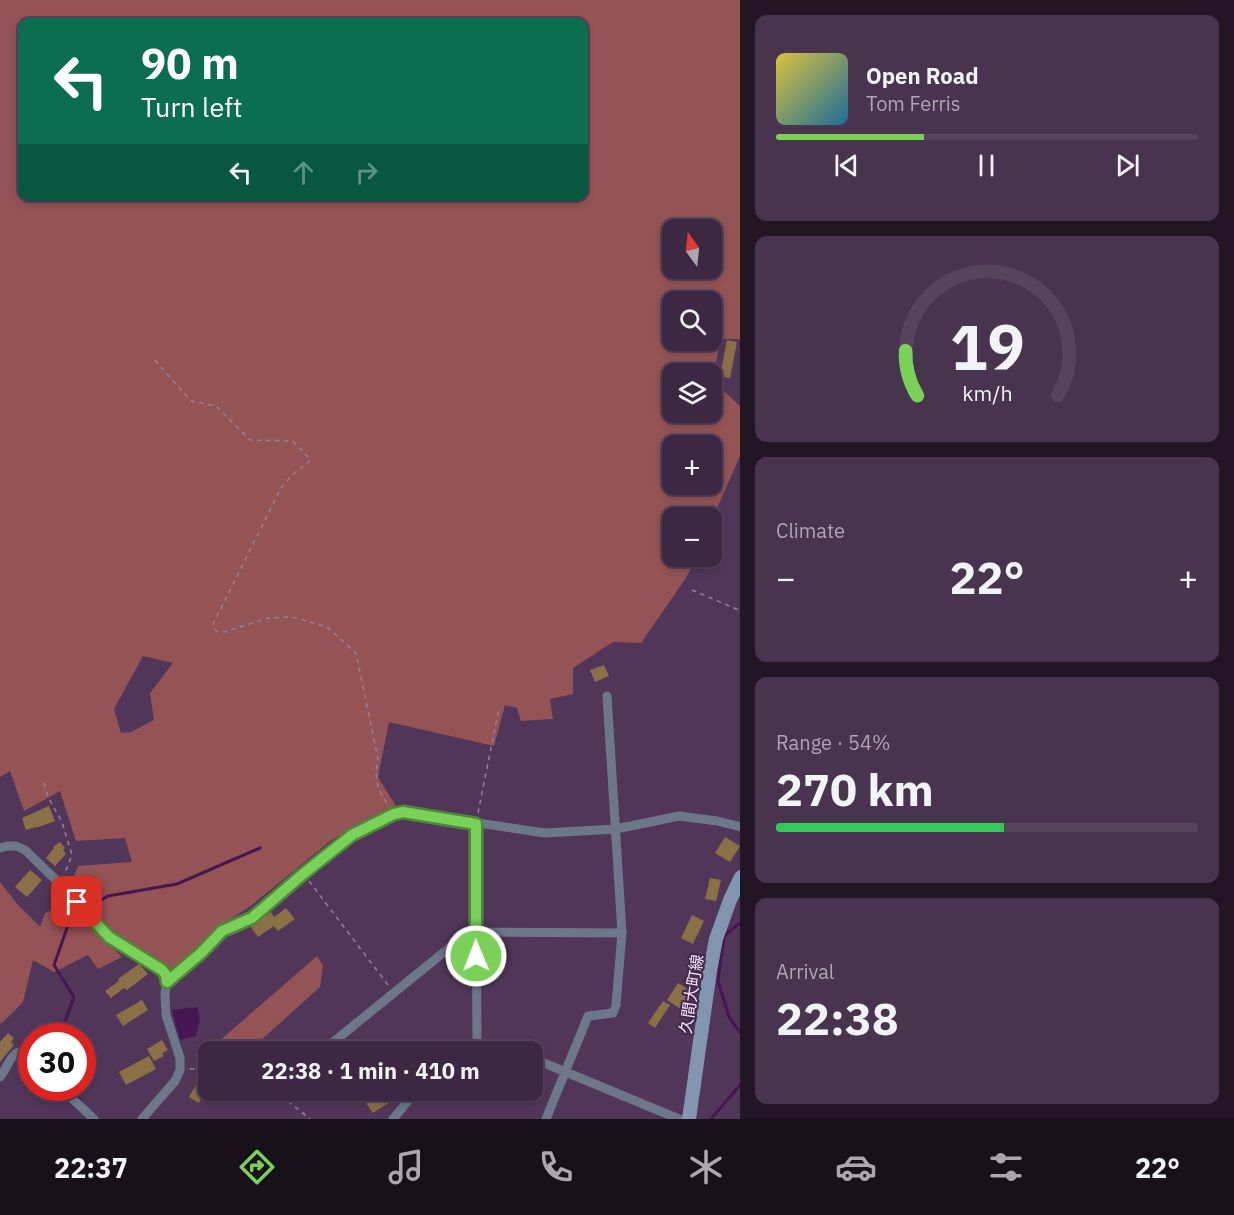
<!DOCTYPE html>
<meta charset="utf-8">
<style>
:root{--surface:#3d2843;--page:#48344e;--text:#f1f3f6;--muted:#ada6b2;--line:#56445c;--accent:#79d158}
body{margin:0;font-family:"IBM Plex Sans","Noto Sans JP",sans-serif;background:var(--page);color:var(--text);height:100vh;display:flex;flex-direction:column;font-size:22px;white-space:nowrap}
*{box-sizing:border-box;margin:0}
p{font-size:20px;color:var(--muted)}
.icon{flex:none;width:33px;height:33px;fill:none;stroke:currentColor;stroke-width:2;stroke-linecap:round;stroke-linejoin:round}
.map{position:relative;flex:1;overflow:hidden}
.side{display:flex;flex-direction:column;gap:15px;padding:15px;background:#221625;width:494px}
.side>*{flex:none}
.hud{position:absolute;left:18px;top:18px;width:570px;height:183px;border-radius:12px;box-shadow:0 3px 9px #0003,0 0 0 2px var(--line);background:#0b6e4f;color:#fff;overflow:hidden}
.needle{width:39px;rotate:345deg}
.fabs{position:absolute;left:662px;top:219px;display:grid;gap:12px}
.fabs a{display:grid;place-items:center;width:60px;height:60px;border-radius:12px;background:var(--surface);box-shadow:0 3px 9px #0003,0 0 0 2px var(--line);font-size:30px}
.speed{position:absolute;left:18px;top:1023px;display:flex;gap:12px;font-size:30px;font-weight:700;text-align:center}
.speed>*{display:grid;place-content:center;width:78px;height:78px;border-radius:50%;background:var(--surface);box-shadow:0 3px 9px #0003,0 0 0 2px var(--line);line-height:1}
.speed .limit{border:9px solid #d22;background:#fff;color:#111}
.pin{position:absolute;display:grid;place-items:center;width:51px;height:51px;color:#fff;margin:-26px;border-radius:12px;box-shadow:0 3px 9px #0006}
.me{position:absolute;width:66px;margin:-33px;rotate:359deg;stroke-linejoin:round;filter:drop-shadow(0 0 4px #0008)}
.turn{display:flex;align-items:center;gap:21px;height:126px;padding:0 24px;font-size:27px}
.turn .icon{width:78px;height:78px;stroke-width:2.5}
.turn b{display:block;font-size:42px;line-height:51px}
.lanes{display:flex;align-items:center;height:57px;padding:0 24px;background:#0003;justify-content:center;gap:30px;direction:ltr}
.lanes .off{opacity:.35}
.big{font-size:45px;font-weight:700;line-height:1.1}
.side .widget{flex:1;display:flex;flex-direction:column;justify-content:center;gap:9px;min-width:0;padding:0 21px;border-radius:12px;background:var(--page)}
.side .dial{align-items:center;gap:0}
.dial svg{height:156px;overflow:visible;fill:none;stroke:var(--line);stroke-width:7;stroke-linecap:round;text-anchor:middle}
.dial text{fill:var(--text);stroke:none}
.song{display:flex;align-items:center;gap:18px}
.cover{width:72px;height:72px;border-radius:9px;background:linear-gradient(135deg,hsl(50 70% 55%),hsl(200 70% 35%))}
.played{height:6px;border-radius:3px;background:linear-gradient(90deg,var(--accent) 35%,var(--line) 35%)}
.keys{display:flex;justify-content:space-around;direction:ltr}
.heat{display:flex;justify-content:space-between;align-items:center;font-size:33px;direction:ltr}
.charge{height:9px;border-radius:4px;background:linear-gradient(90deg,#34c759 54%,var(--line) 0)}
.trip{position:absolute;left:198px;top:1041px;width:345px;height:60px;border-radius:12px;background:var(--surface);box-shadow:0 3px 9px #0003,0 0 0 2px var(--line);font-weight:700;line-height:60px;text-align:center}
.menu{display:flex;height:96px;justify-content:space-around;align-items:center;background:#18101b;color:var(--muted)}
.menu .icon{width:42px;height:42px}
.menu .active{color:var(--accent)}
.menu b{font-size:27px;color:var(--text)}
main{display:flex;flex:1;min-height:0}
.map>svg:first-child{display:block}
.green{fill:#945355;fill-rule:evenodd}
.water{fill:#461653}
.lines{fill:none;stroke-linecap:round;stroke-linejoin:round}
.stream{stroke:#461653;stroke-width:3}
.building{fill:#8b7045}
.path{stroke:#97819e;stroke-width:1.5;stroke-dasharray:4.5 4.5;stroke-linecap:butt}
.minor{stroke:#6c7889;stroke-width:9}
.secondary{stroke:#8295b1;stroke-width:14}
.route-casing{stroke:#4f8839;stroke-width:15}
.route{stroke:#79d158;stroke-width:10}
.labels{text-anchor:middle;stroke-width:4.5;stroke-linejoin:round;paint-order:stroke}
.street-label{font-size:16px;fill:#f6e6fc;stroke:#462b4e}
</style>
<main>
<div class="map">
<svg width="741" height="1119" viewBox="0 0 741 1119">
<rect width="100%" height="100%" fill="#513659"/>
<path class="green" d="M 0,0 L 740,0 L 740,339 L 721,339 L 712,380 L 740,406 L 740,456 L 711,522 L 711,518 L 672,518 L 672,556 L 696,557 L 686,578 L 641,643 L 613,642 L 573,668 L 573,694 L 550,699 L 553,719 L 521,721 L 517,708 L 505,705 L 494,746 L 389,722 L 378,777 L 396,806 L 333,839 L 252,905 L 219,927 L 175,971 L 106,927 L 71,884 L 78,866 L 132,862 L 125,838 L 76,841 L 60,791 L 24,811 L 10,771 L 0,777 ZM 22,22 L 584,22 L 584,196 L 22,196 ZM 672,230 L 711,230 L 711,268 L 672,268 ZM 672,302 L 711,302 L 711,340 L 672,340 ZM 672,374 L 711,374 L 711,412 L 672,412 ZM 672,446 L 711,446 L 711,484 L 672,484 ZM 143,656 L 173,663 L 150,693 L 154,720 L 131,732 L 121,733 L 114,709 Z
M 0,882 L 18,905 L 40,927 L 45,913 L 71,904 L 122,957 L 98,969 L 88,955 L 54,972 L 33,960 L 23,1002 L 1,1024 L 0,1023 Z
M 317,956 L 323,965 L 320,987 L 249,1051 L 218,1051 L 218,1042 Z"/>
<path class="water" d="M 197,1007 L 200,1019 L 196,1036 L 180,1040 L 172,1010 Z"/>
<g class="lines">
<path class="stream" d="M 91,906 L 108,896 L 177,884 L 260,848
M 741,922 L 724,936 L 718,981 L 729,1017 L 741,1034
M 60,1036 L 74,997 L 54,965 L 72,914
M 69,1088 L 80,1100
M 711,1119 L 741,1084"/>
</g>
<path class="building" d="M 727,340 L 737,342 L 730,378 L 720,376 Z
M 604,665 L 609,676 L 595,682 L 590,670 Z
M 49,806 L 55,821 L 36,828 L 36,827 L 26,830 L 22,818 Z
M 725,837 L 740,846 L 730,862 L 715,853 Z
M 60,842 L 65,848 L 63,850 L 66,854 L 55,866 L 46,858 L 54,848 L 53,847 Z
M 30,870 L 42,880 L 27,897 L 15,887 Z
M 710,878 L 721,880 L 716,901 L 705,899 Z
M 286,908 L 295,919 L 278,931 L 274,926 L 258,937 L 250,926 L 271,912 L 274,917 Z
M 692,915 L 704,921 L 693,944 L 681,938 Z
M 139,964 L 148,974 L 127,990 L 124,988 L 111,998 L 105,991 L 119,981 L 118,979 Z
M 678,983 L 692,992 L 681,1009 L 667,1000 Z
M 142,1000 L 148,1010 L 123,1026 L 116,1015 Z
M 663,1001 L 670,1005 L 655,1028 L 648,1023 Z
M 8,1033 L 14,1038 L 11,1042 L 14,1045 L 0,1062 L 0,1042 Z
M 162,1040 L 168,1050 L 162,1053 L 164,1056 L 154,1061 L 147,1049 Z
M 149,1056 L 156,1069 L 126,1085 L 119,1072 Z
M 199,1080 L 208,1085 L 199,1103 L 189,1097 Z
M 382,1090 L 407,1090 L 404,1093 L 405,1093 L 400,1101 L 396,1098 L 373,1113 L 366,1103 L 383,1091 Z"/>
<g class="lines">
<path class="path" d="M 155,360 L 191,401 L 216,406 L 250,440 L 293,441 L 311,460 L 292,475 L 281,488 L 213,624 L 216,631 L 224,632 L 268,618 L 292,617 L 327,627 L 356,653 L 378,759 C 374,781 377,787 388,805
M 692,590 L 741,611
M 44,783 L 48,797 L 62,822 L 72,855 L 64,875
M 478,813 L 499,708
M 309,881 L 388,985
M 190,1069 L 208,1069
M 274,1090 L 310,1119"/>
<path class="minor" d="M 476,823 L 477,1052
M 0,848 L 7,846 L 16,846 L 25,850 L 61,885 L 109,937 L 162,970 L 166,975 L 167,982 L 165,993 L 166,1015 L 180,1058 L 180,1070 L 175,1081 L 142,1119
M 476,932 L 622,933
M 167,982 L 201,953 L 222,931 L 252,918 L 303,874 L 353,835 L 394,814 L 403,812 L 545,833 L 616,829 L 679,816 L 717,821 L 741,827
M 321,1052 L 475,927
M 532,1058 L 679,1119
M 0,1077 C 10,1065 13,1040 32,1059
M 61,1088 L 94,1119
M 393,1119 L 417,1090
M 546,1119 L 588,1016 L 613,1013 L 616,1005 L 622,933 L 607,696"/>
<path class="secondary" d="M 689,1119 L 710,971 L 716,939 L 730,900 L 741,877"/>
</g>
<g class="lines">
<g class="route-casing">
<path id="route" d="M 77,902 L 109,937 L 162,970 L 166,975 L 167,982 L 201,953 L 222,931 L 252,918 L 303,874 L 352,835 L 394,814 L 403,812 L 476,824 L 476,956"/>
</g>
<use href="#route" class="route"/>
</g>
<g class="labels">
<g class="street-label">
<text transform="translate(691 994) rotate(-81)" y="6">久間大町線</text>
</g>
</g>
</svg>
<div class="fabs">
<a><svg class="needle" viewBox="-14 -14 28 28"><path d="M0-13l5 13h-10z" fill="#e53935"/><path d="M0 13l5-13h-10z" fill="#ada6b2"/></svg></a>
<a><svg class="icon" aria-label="search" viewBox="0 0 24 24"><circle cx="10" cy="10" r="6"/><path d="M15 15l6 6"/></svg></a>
<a><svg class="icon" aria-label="layers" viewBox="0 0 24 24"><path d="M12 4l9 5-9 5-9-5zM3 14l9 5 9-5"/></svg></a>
<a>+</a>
<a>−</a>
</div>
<div class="speed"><div class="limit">30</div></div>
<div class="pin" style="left:77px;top:902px;background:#d93025"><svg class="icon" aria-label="arrive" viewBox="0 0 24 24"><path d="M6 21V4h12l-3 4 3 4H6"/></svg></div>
<svg class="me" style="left:476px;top:956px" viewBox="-20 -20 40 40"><circle r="17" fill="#79d158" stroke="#fff" stroke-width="3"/><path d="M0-11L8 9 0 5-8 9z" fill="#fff"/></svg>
<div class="trip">22:38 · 1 min · 410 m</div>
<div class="hud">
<div class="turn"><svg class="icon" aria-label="left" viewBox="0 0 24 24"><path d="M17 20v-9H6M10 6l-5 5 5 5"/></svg><div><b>90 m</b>Turn left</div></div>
<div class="lanes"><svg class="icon" aria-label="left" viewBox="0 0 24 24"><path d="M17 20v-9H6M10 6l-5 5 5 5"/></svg><svg class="icon off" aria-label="ahead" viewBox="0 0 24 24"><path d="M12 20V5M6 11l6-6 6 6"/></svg><svg class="icon off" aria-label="right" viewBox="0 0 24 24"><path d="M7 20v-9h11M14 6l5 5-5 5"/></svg></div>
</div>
</div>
<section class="side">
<div class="widget">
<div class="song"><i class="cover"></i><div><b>Open Road</b><p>Tom Ferris</p></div></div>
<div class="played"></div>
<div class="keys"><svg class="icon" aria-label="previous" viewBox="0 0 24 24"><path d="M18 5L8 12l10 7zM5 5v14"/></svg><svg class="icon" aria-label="pause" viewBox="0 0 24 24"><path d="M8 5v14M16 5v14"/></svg><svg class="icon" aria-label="next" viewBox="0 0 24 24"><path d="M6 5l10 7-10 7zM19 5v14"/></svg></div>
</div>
<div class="widget dial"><svg viewBox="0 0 100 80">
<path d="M14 69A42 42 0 1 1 86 69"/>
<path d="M14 69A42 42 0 0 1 8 46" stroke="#79d158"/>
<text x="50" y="56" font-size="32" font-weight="700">19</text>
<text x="50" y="72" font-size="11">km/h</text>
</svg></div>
<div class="widget"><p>Climate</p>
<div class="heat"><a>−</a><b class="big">22°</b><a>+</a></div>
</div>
<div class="widget"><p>Range · 54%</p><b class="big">270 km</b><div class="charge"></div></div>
<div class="widget"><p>Arrival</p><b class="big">22:38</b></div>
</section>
</main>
<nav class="menu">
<b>22:37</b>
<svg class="icon active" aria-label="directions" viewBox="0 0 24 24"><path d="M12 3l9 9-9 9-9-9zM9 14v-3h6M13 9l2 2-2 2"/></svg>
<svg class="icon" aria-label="music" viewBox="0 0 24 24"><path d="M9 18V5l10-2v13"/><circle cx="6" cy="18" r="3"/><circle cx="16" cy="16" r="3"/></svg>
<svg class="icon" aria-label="phone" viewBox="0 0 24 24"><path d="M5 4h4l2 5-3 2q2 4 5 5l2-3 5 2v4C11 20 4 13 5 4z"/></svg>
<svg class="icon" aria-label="climate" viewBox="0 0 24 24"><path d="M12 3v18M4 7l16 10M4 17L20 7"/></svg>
<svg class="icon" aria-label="car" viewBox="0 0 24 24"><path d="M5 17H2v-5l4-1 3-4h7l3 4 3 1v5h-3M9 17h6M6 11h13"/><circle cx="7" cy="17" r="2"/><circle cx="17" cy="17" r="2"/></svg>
<svg class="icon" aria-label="filters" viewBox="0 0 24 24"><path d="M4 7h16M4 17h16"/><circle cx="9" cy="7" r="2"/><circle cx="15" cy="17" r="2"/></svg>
<b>22°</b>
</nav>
